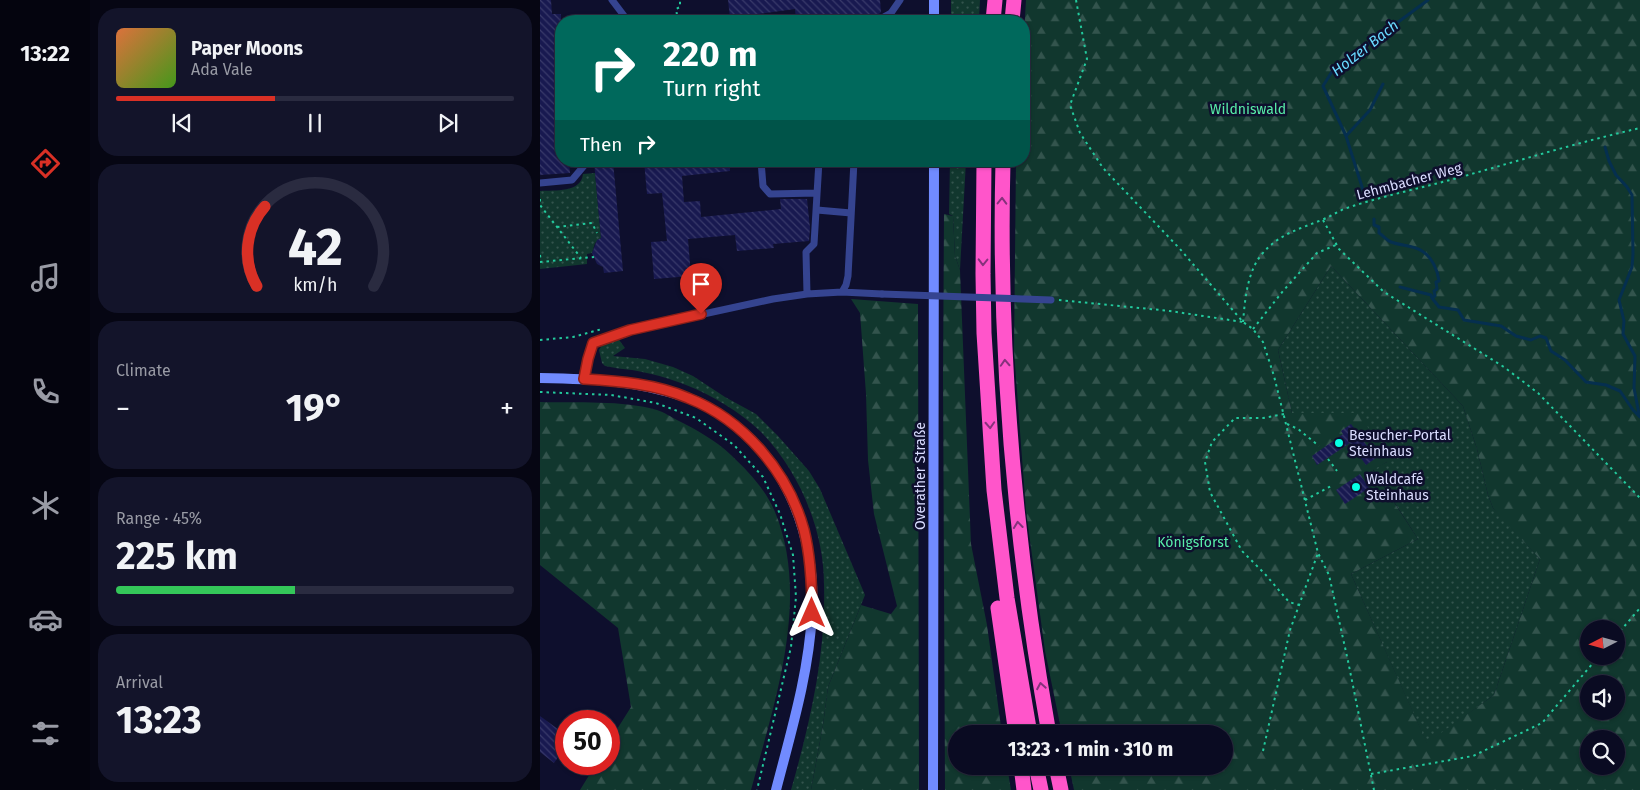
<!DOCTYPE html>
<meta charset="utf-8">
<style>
:root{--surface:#0a0b22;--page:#13142a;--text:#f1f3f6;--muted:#999ba5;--line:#2a2b40;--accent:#d93025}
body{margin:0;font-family:"Fira Sans",sans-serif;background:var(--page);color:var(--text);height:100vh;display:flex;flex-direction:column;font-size:19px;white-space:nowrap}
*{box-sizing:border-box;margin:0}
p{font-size:16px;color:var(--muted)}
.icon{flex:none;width:28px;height:28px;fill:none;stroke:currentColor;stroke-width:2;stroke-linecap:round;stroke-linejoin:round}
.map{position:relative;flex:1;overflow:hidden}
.details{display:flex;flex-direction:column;gap:8px;padding:8px;background:#060613;width:450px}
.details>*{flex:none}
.guide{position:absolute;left:15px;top:15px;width:475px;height:152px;border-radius:20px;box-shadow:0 1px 4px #0004,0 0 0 1px var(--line);background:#00695c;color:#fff;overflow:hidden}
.needle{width:32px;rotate:264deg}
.tools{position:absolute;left:1040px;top:620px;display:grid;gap:10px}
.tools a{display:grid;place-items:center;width:45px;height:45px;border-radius:50%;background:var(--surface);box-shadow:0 1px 4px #0004,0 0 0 1px var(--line);font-size:25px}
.speed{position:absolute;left:15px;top:710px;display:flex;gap:10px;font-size:25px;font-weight:700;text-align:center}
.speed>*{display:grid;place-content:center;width:65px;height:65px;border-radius:50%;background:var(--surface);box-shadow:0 1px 4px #0004,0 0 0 1px var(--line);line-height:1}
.speed .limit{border:8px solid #d22;background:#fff;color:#111}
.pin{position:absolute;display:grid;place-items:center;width:42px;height:42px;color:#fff;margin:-51px -21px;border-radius:50% 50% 50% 0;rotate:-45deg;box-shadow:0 0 5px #0007}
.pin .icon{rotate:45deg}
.me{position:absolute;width:55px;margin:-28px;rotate:0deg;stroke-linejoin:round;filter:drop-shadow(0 0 4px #0008)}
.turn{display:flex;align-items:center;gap:18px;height:105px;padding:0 25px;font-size:22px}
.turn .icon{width:65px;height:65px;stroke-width:2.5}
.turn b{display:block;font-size:35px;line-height:42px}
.then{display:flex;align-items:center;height:48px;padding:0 25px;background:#0003;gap:10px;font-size:19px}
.big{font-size:38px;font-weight:700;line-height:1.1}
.details .widget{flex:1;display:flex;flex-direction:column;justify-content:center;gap:8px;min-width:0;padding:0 18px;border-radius:20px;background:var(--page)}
.details .dial{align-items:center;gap:0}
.dial svg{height:130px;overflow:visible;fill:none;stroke:var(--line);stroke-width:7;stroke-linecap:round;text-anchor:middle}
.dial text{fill:var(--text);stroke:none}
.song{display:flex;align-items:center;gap:15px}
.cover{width:60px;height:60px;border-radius:8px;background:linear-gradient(135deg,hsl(20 70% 55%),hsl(100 70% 35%))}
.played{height:5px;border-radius:2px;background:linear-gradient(90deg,var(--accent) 40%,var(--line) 40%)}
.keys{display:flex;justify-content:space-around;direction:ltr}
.heat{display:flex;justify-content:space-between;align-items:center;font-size:28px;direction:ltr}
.charge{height:8px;border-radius:4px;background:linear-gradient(90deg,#34c759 45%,var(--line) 0)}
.trip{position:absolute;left:408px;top:725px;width:285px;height:50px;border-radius:25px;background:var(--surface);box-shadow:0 1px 4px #0004,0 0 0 1px var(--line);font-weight:700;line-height:50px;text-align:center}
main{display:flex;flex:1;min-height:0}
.tabs{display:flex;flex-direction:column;width:90px;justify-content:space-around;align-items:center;background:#04040e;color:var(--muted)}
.tabs .icon{width:35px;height:35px}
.tabs .selected{color:var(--accent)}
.tabs b{font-size:22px;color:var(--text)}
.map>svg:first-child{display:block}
.grass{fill:url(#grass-dots)}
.forest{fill:url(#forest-firs);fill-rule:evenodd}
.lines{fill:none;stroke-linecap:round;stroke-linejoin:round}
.stream{stroke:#052f4f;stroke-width:3}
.building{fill:url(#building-back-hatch)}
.path{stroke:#23ca9d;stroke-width:2;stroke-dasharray:2.5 4;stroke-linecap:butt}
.service{stroke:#354490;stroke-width:7}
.secondary{stroke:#718bff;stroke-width:10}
.motorway{stroke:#ff55ca;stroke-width:15}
.service-bridge{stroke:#354490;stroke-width:7}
.oneway{stroke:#86327c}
.route-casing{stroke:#8d1f18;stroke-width:12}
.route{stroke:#d93025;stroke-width:9}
.poi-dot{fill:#06ffe4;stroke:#0e0f2d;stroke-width:2}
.labels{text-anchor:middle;stroke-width:5;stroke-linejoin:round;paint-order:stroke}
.park-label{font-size:14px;fill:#58eda8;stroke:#0e0f2d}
.street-label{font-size:14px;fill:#daddff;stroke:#0e0f2d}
.poi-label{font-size:14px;fill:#daddff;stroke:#0e0f2d;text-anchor:start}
.water-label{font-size:15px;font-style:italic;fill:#68d9ff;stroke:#0e0f2d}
</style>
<main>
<nav class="tabs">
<b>13:22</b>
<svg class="icon selected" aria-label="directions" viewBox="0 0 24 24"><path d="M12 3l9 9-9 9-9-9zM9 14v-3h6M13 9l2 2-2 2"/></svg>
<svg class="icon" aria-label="music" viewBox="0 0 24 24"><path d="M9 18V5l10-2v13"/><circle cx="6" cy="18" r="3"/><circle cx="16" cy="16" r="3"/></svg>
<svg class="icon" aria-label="phone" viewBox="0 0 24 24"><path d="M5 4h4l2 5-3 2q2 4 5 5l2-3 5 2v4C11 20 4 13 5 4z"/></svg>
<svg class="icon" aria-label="climate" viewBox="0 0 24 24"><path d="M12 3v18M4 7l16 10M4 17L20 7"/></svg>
<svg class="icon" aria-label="car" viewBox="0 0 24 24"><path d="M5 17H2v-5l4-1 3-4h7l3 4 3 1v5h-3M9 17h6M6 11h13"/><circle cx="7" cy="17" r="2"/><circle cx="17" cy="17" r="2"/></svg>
<svg class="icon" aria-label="filters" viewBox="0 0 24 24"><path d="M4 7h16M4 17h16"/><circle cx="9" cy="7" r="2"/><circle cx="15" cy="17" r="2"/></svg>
</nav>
<section class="details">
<div class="widget">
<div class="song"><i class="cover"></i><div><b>Paper Moons</b><p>Ada Vale</p></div></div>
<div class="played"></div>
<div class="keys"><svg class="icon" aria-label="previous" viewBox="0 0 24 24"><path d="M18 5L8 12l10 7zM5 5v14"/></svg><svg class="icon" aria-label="pause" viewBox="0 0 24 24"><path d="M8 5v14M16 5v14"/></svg><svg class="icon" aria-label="next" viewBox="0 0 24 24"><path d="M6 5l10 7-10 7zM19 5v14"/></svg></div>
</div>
<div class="widget dial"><svg viewBox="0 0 100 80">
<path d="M14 69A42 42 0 1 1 86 69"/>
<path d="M14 69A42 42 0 0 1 19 20" stroke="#d93025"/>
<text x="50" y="56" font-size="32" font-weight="700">42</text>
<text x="50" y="72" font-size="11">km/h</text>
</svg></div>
<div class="widget"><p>Climate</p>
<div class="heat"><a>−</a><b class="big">19°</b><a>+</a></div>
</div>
<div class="widget"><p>Range · 45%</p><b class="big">225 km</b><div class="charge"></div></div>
<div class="widget"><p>Arrival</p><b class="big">13:23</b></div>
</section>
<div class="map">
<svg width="1100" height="790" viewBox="0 0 1100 790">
<defs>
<pattern id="grass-dots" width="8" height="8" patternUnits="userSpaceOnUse" patternTransform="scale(1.25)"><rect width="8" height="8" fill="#11372e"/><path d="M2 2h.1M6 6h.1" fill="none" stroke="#33544d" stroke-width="1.8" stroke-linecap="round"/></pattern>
<pattern id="forest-firs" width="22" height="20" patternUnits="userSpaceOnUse" patternTransform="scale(1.25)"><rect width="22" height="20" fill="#11372e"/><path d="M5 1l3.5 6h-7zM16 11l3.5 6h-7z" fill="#33544d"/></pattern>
<pattern id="building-back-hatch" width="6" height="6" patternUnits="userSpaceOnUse" patternTransform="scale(1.25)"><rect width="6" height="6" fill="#181950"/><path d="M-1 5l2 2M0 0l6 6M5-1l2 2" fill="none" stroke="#393a6a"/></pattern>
</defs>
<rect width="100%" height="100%" fill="#0e0f2d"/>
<path class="grass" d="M 411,0 L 440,0 L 439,21 L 411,21 Z
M 410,161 L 426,161 L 420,270 L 415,256 L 413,216 L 409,214 Z
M 55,173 L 61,238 L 55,243 L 52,253 L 47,254 L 47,264 L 0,269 L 0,191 C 15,190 41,193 43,174 Z
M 791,266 L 923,406 L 937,449 L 948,495 L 953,508 L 1000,559 L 954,695 L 887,744 L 811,574 L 878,539 L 833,469 L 847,462 L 752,413 L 738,350 Z
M 77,337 L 85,348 L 73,356 L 105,359 L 133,367 L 153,376 L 185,397 L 216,414 L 238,436 L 269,471 L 280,489 L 325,595 L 288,687 L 283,725 L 271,790 L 251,790 C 270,723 286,655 284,585 C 284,529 259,471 220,431 C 200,412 172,395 146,385 C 129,378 110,373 92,370 C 83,369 74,368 65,366 L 62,363 L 59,350 L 62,345 Z"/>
<path class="forest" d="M 486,0 L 1100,0 L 1100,790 L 534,790 L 529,766 L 684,766 L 684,734 L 522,734 L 505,651 L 486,511 L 474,351 L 476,161 L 484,161 L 484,34 ZM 791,266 L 923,406 L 937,449 L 948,495 L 953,508 L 961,518 L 1000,559 L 954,695 L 887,743 L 811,574 L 878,539 L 833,470 L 847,462 L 820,413 L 752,413 L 738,350 ZM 1049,629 L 1076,629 L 1076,656 L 1049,656 ZM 1049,684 L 1076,684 L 1076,711 L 1049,711 ZM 1049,739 L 1076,739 L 1076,766 L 1049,766 Z
M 404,214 L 413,216 L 415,256 L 420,270 L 431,544 L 447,625 L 462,734 L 416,734 L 416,766 L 467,766 L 471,790 L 405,790 L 403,377 Z
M 311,299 L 378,304 L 379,790 L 271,790 L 283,725 L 288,687 L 321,605 L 351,614 L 357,606 L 334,514 L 328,460 L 326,394 L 320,313 Z
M 0,402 C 36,403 83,400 117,410 C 124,412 131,417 137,420 C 157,430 175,440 191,455 C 208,471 226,490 235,512 C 271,599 234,704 211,790 L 40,790 L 56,764 L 69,764 L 69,742 L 91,707 L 78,628 L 0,565 Z"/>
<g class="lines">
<path class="stream" d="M 806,136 L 830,110 L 843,84
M 1065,147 L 1069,161 L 1076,175 L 1087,187 L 1092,195 L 1093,254 L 1092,267 L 1079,300 L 1084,321 L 1083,334 L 1095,356 L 1094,388 L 1099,414
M 823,190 L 806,136 L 783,86 L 793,70 L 888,0
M 834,219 L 834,225 L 839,227 L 839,233 C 844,236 846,240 851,242 C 861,246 874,245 882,251 C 892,257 898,271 899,281 L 896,282 L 897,289 L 894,291 L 895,296 L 892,298 L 899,307 L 918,310 L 924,320 L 961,326 L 976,336 L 991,340 L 1000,336 L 1006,338 L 1011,351 L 1025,360 L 1046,382 L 1066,385 L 1080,391 L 1093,410 L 1100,417
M 860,287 L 891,295 L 892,298"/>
</g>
<path class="building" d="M 0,0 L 11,0 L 12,14 L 21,14 L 21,161 L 29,161 L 30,173 L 0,175 Z
M 188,0 L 340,0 L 341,12 L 337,16 L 338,21 L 256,21 L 255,9 L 190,18 Z
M 73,161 L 83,271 L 64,273 L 63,267 L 57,264 L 52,253 L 57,240 L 61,238 L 54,162 Z
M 104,161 L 189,161 L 190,171 L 142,176 L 144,202 L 160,201 L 161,217 L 241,209 L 240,199 L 267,199 L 270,228 L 269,241 L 233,244 L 234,248 L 197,251 L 195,235 L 148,239 L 151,276 L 114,279 L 111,242 L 127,241 L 122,193 L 107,194 Z
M 811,424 L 836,458 L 826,465 L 810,443 L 777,465 L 772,456 L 803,434 L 801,431 Z
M 820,474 L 829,488 L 805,504 L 796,490 Z
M 0,716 L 26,735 L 26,746 L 14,763 L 0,752 Z"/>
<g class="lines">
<path class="path" d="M 536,0 L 547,59 L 530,105 L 540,133 L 563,168 L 640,249 L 703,322 L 713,329 L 723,342 L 734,376 L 778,553 L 789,575 L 808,661 L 834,790
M 138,21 L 136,9 L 140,7 L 140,0
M 0,199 L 0,205 L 41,258
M 783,220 L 799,249 L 844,292 L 964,367 L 998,393 L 1100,498
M 17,227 L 52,223 L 57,233
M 0,255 L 1,262
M 0,262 L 54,257
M 519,300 L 630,311 L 703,322
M 703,322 C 705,300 707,272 722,254 C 740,233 760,229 784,219 C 791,216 797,212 804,209 C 842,196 882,188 921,177 C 981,160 1040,142 1100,128
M 713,329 L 743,291 L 777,253 L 796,245
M 0,340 L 33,337 L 62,329
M 0,392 L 71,395 L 116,403 L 156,418 L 194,445 L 223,477 L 240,514 L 253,555 L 256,597 L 251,647 L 217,790
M 744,414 L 723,418 L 695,418 L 672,442 L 665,462 L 670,492 L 702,551 L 725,574 L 749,602 L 759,605
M 747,424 L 758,429 L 779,446
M 788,459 L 797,471
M 765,500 L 793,485
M 1076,636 L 1100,608
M 723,751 L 750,630 L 778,553
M 831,774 L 933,756 L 1002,723 L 1059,656"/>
<path class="service" d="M 72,0 L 88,21
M 342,18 L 351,13 L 360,0
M 221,161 L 223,186 L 230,194 L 277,193
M 0,183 L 32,180 L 48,161
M 277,210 L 311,213
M 302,292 L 306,285 L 308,276 L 314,161
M 267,294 L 266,252 L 274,244 L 279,161
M 44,379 L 48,359 L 53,343 L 90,330 L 233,299 L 267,294 L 302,292 L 342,294"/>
<path class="secondary" d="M 394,0 L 394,21
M 0,378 C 52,379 95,380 145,397 C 157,400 168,407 179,414 C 246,456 276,535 272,613 C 269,673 251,732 236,790
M 393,790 L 394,161"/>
<path class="motorway" d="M 453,21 L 455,0
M 472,21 L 474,0
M 444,161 L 443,274 L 444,333 L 454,490 L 467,598 L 490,734
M 463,161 C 458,354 475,544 509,734
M 458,608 L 476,734
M 481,766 L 484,790
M 496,766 L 501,790
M 516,766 L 521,790"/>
<path class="service-bridge" d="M 342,294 L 511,300"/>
</g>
<defs><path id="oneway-chevron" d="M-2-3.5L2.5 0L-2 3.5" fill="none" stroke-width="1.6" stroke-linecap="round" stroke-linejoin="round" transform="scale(1.25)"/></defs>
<g class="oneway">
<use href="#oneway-chevron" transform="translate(462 201) rotate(-89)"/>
<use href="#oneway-chevron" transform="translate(443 262) rotate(91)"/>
<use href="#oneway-chevron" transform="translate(465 363) rotate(-93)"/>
<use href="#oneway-chevron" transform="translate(450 425) rotate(87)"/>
<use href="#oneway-chevron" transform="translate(478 525) rotate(-96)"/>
<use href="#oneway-chevron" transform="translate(501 686) rotate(-100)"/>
</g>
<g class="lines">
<g class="route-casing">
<path id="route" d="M 161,314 L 90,330 L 53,343 L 48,359 L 44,379 C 79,381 116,384 148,398 C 204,420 248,472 264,530 C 271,558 272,585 272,613"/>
</g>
<use href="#route" class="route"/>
</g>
<g class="poi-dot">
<circle cx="799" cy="443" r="5"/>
<circle cx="816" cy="487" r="5"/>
</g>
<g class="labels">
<g class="park-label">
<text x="708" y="114">Wildniswald</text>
<text x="653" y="547">Königsforst</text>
</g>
<g class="street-label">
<text transform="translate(869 181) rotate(-15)" y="5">Lehmbacher Weg</text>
<text transform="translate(380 476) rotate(-90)" y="5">Overather Straße</text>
</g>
<g class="poi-label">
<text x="809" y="440">Besucher-Portal<tspan x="809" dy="16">Steinhaus</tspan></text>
<text x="826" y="484">Waldcafé<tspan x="826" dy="16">Steinhaus</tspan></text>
</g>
<g class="water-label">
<text transform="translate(825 48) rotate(-38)" y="5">Holzer Bach</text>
</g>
</g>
</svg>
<div class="tools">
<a><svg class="needle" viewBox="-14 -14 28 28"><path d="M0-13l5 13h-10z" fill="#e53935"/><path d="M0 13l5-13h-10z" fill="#999ba5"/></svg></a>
<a><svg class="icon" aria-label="sound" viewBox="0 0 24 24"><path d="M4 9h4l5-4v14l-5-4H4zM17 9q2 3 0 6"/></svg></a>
<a><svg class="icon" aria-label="search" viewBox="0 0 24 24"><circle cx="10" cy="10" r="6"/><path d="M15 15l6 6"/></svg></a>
</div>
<div class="speed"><div class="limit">50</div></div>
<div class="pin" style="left:161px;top:314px;background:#d93025"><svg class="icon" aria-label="arrive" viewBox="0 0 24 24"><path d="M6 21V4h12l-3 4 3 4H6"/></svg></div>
<svg class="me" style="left:272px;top:613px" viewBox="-20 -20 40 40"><path d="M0-17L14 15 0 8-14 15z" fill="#d93025" stroke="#fff" stroke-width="4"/></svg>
<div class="trip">13:23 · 1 min · 310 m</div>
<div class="guide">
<div class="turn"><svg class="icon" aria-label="right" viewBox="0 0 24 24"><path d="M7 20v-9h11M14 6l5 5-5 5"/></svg><div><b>220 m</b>Turn right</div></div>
<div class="then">Then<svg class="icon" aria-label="right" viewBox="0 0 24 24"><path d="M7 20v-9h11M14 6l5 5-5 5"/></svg></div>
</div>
</div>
</main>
